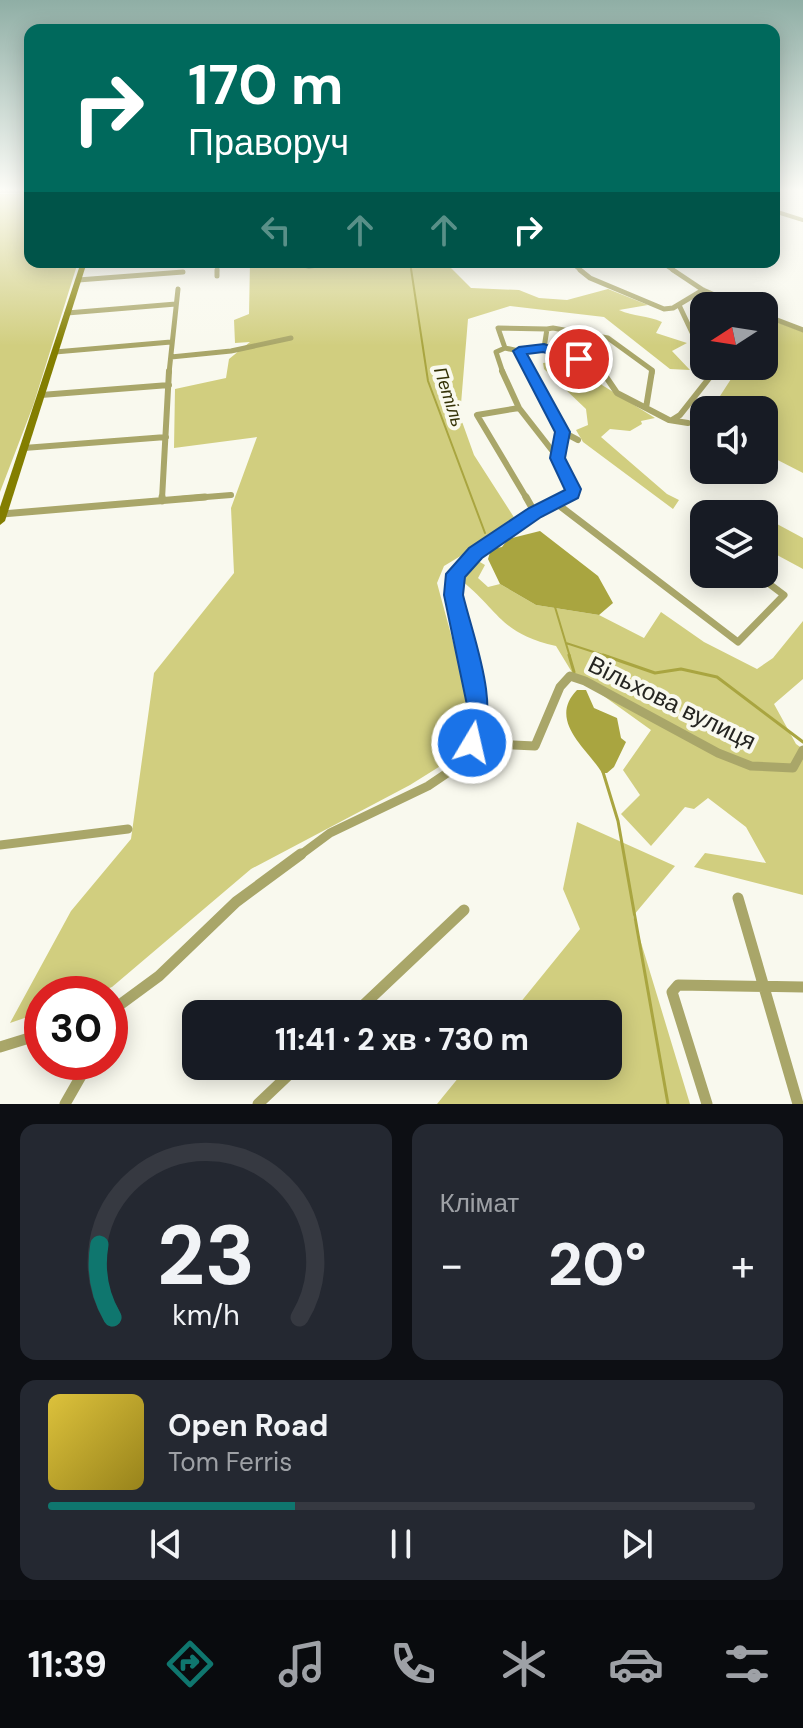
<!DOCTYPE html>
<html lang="uk">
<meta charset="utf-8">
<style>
:root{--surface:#171b24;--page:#242831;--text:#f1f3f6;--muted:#9ea1a6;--line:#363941;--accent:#0f766e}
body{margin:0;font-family:"DM Sans",sans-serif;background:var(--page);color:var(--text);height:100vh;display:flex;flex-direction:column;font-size:30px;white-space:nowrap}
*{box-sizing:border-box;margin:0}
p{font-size:26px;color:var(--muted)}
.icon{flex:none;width:44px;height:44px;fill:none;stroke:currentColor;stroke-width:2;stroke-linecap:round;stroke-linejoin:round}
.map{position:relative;height:1104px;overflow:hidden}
.details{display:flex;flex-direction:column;gap:20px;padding:20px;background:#0d0f14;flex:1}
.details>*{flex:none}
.hud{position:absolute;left:24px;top:24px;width:756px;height:244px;border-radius:16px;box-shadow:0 4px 20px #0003;background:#00695c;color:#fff;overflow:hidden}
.needle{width:52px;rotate:258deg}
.buttons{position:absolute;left:690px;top:292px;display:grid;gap:16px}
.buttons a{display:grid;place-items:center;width:88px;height:88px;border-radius:16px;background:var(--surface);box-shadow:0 4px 20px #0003;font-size:40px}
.speed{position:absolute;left:24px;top:976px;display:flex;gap:16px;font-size:40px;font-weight:700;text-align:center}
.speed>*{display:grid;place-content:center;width:104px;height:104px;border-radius:50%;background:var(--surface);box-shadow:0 4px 20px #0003;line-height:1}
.speed .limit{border:12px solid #d22;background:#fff;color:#111}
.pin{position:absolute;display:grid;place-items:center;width:68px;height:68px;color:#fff;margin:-34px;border:4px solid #fff;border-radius:50%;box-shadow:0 2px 8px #0007}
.me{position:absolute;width:88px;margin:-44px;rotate:9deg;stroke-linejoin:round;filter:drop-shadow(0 0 6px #0008)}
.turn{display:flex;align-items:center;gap:28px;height:168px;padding:0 32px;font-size:36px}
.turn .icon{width:104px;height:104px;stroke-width:2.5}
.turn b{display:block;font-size:56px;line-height:68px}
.lanes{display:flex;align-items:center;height:76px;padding:0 32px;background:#0003;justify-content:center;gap:40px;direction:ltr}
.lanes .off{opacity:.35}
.big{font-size:60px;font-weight:800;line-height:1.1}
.details .card{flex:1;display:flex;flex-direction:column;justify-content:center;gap:12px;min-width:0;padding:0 28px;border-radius:16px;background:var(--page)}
.details .dial{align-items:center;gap:0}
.dial svg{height:208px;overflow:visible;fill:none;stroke:var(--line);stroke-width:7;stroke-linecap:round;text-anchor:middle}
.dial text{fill:var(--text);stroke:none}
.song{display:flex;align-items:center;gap:24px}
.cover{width:96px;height:96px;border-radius:12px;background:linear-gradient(135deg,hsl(50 70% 55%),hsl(50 70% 35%))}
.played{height:8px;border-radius:4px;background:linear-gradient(90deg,var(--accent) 35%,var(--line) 35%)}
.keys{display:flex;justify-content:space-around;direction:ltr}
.heat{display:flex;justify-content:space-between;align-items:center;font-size:44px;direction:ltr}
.details .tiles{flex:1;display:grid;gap:20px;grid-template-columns:1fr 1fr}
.card:last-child{grid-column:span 2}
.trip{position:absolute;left:182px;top:1000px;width:440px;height:80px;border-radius:16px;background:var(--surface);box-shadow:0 4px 20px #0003;font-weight:800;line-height:80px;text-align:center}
.tab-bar{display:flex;height:128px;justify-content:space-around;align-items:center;background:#090b0e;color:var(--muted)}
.tab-bar .icon{width:56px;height:56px}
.tab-bar .active{color:var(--accent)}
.tab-bar b{font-size:36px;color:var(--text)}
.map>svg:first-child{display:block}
.green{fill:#d1ce7f}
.water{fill:#a9a540}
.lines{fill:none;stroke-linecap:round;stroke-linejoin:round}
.stream-far1{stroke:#a9a540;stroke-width:2}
.stream{stroke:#a9a540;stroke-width:3}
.street-far5{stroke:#a9a669;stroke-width:4}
.street-far4{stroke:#a9a669;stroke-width:5}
.street-far3{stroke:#a9a669;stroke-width:6}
.street-far2{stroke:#a9a669;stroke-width:7}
.street-far1{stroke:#a9a669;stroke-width:9}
.street{stroke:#a9a669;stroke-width:11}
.secondary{fill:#837e00;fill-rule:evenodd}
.route{fill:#1a73e8;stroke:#114b97;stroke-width:2}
.labels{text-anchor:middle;stroke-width:8;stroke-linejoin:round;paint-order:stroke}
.far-water-label{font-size:18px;font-style:italic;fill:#333105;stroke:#f9f9ee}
.near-street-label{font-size:24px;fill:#262622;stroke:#f9f9ee}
</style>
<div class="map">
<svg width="803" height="1104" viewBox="0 0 803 1104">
<rect width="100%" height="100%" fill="#f9f9ee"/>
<path class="green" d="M 30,193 L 30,262 L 78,262 L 33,406 L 0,492 L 0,194 Z
M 250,262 L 445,262 L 471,288 L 519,290 L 539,298 L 567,300 L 608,289 L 648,305 L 619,310 C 634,317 647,315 662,322 L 656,333 L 687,343 L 672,351 L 690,370 L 670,369 L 604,317 L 510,306 L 468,319 L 460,416 L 474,455 L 517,522 L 444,566 L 437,583 L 468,697 L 460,747 L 442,765 L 410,785 L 251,869 L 112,987 L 93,994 L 42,994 L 42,1012 L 10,1023 L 71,911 L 131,839 L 154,673 L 234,573 L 231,508 L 257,437 L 174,448 L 175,389 L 226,378 L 229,359 L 250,342 L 235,343 L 234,320 L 249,314 Z
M 764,317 L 803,332 L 803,473 L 764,453 L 764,410 L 711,410 L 731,379 L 734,366 L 764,366 Z
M 572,360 L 591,372 L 602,385 L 655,418 L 641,421 L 642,424 L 630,431 L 610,429 L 601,437 L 667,494 L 679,500 L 673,509 L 583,442 L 576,430 L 588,425 L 586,409 L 544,369 L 543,363 Z
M 764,517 L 803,538 L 803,569 L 764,548 Z
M 473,558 L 485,565 L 478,578 L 488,587 L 500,584 L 536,605 L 599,615 L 644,638 L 661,612 L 704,642 L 757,669 L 773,658 L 803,621 L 803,679 L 774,704 L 796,744 L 803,749 L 803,895 L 694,867 L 705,853 L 766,863 L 746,827 L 708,798 L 694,809 L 685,807 L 651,846 L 621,814 L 640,795 L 623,770 L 651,730 L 573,674 L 556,646 C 500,633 501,613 462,581 Z
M 577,822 L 675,866 L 633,916 L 690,1104 L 437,1104 L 468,1066 L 608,1066 L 608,1014 L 511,1014 L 580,929 L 563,889 Z"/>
<path class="water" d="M 540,531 L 598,576 L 613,603 L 599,615 L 536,605 L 500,584 L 488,559 L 491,549 L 502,547 L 508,539 Z
M 577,690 L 586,690 L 594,708 L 617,718 L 621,738 L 626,742 L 614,767 L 607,773 L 602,773 C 588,749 547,721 577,690 Z"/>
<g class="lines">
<path class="stream-far1" d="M 410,262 L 428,381 L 485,533
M 555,607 L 570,657
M 566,643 L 609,657"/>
<path class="stream" d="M 569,655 L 574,672
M 603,655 L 655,673 L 681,669 L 717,677 L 803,742
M 603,772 L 618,821 L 668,1104"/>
<path class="street-far5" d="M 0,191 L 30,191
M 774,211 L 803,220
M 294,262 L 309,267 L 333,262
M 570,262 L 583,272
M 661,262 L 676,272
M 180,272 L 183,272
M 217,272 L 218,262"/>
<path class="street-far4" d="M 580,270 L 590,278 L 664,309 L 673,308 L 703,290
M 673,270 L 703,290 L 740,306
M 217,276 L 217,270
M 78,280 L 183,272
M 679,305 L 704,358
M 67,313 L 176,304
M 764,315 L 803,330
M 505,348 L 498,328 L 547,329
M 544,348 L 598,365 L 603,373
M 55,352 L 171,342
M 171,357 L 231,351 L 291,338
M 706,366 L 709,373
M 169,373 L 178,289
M 503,373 L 496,352 L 505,348 L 519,351
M 531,373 L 519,351 L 544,348 L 547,329 L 553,328 L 608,338 L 652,370 L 652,373"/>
<path class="street-far3" d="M 502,371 L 519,408
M 530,371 L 563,432
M 602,371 L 617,393 L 646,408
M 652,371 L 646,408 L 669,420 L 688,423
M 41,395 L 169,385
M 672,420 L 680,415 L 710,377 L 708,371
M 24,448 L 166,437
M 162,499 L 169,371
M 181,499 L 231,495
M 527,499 L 477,415 L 519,408 L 558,458
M 562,499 L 573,489 L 558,458 L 563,432 L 578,440"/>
<path class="street-far2" d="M 526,497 L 535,513
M 162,501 L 162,497
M 556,503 L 738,642 L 784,595 L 756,574
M 2,514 L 205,497
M 467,657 C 461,634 447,602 455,578 C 465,546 537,514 565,497"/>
<path class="street-far1" d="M 467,655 L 478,707 L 472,743 L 535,746 L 560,687 L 570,676 L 585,681 L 718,753 L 751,766 L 793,768 L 803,750
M 0,845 L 128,829
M 299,856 L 330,833 L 428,786 L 459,765 L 472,743"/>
<path class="street" d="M 738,898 L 798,1104
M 110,1012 L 159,976 L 236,902 L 301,854
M 354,1014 L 464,910
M 0,1047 L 42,1034
M 65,1104 L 89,1062
M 258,1104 L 298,1066
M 707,1104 L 672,992 L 678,985 L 803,987"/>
<path class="secondary" d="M 81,262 L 87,262 L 5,521 L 0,525 L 0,507 Z"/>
</g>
<linearGradient id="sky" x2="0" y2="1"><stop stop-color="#8faea5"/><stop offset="0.55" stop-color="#fcfcf7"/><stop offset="1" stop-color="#fcfcf7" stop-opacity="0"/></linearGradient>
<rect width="803" height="346" fill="url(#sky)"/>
<path class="route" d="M 544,344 L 586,359 L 579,363 L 543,352 L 527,354 L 570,432 L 565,458 L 581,489 L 578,498 L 541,517 L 482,558 L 465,577 L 463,595 C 475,644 500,703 480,752 L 472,755 L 463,752 L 460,743 L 467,705 L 444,595 L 446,574 L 469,548 L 529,508 L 565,490 L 550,458 L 555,432 L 513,351 L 519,347 Z"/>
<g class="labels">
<g class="far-water-label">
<text transform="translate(449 397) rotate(72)" y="6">Петіль</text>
</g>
<g class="near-street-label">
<text transform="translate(672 703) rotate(26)" y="8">Вільхова вулиця</text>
</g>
</g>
</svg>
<div class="buttons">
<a><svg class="needle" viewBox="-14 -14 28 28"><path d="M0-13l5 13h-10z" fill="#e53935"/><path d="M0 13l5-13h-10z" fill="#9ea1a6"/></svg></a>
<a><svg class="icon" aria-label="sound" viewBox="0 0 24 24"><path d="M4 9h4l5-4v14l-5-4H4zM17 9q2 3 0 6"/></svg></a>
<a><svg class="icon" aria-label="layers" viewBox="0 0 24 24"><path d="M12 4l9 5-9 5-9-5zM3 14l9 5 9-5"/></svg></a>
</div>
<div class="speed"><div class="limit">30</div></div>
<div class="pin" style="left:579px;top:359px;background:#d93025"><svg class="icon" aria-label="arrive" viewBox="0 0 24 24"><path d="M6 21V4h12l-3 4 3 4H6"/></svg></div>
<svg class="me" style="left:472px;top:743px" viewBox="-20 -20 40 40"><circle r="17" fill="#1a73e8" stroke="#fff" stroke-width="3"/><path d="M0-11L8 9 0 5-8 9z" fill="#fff"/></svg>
<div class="trip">11:41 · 2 хв · 730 m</div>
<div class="hud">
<div class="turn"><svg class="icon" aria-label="right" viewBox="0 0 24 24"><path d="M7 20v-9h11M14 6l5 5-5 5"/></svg><div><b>170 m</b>Праворуч</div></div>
<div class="lanes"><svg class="icon off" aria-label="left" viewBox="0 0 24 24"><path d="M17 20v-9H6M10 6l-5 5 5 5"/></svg><svg class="icon off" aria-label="ahead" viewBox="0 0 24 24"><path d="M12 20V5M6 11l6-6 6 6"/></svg><svg class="icon off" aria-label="ahead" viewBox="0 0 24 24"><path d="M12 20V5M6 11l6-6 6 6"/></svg><svg class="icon" aria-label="right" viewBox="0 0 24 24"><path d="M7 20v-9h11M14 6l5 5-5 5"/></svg></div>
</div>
</div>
<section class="details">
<div class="tiles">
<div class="card dial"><svg viewBox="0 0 100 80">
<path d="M14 69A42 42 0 1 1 86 69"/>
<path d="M14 69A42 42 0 0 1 9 41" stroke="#0f766e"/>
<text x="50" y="56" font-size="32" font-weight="700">23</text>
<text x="50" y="72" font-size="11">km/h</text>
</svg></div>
<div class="card"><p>Клімат</p>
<div class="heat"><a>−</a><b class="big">20°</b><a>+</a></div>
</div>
<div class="card">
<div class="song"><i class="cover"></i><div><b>Open Road</b><p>Tom Ferris</p></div></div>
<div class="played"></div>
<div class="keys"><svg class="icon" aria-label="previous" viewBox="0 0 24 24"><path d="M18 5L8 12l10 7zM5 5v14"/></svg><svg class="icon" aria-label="pause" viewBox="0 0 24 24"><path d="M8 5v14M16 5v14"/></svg><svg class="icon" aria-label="next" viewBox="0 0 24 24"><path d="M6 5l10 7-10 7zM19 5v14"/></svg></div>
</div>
</div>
</section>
<nav class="tab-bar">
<b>11:39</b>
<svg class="icon active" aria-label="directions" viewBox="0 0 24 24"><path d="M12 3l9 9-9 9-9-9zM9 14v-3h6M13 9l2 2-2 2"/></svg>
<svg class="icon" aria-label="music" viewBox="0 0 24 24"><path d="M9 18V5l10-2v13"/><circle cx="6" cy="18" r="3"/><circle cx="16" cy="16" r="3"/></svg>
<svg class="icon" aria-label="phone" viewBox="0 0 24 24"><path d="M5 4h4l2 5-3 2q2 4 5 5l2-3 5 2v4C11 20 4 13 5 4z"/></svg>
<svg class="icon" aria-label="climate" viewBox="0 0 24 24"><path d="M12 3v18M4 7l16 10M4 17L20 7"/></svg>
<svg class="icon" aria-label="car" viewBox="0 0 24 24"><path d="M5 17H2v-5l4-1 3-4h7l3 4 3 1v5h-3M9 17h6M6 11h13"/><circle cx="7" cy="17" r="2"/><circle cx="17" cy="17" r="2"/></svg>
<svg class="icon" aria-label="filters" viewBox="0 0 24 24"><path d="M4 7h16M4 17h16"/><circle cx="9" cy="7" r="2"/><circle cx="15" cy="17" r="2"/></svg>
</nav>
